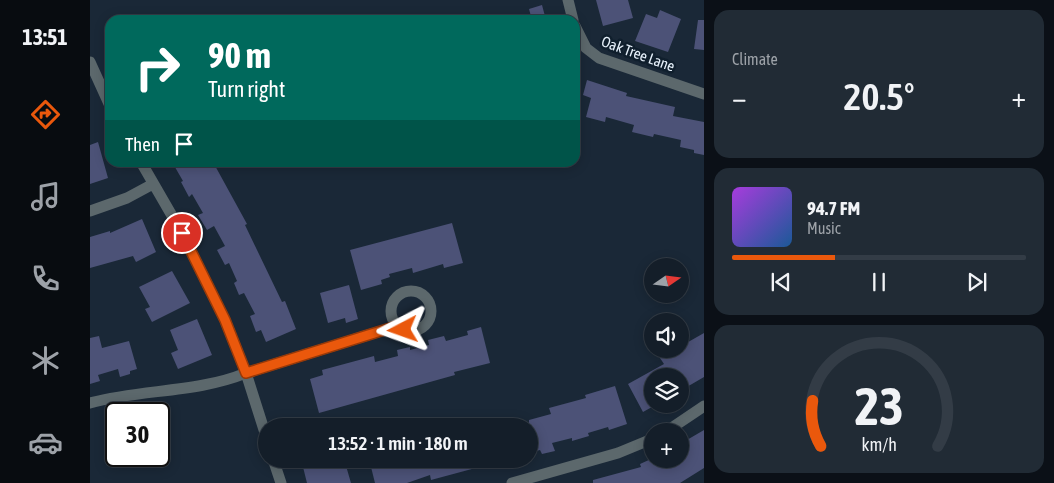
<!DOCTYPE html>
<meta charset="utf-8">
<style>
:root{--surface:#141e29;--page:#212b35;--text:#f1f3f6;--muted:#9da2a8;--line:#333c46;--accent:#ea580c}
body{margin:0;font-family:"Asap Condensed",sans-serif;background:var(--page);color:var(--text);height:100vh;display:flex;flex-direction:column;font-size:19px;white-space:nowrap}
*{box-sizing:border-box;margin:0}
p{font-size:16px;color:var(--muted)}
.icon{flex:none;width:28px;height:28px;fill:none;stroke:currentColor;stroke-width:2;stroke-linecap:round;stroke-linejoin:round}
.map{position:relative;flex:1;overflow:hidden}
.drawer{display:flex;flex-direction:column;gap:10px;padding:10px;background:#0b1017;width:350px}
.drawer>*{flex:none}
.guide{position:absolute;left:15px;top:15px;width:475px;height:152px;border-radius:15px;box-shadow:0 2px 12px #0003,0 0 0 1px var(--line);background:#00695c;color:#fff;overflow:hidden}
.needle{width:32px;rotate:76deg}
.tools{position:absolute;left:554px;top:258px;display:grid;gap:10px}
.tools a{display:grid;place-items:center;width:45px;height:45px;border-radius:50%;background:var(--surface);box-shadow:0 2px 12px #0003,0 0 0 1px var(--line);font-size:25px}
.speed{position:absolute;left:15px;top:402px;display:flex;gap:10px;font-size:25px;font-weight:700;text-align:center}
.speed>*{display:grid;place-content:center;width:65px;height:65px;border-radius:50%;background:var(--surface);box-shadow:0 2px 12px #0003,0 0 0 1px var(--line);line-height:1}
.speed .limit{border:2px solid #111;border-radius:8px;background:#fff;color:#111}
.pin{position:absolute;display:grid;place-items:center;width:42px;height:42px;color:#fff;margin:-21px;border:2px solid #fff;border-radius:50%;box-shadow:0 1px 5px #0007}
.me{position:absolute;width:55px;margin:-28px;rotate:266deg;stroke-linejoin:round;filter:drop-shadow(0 0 4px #0008)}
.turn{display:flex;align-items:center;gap:18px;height:105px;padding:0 20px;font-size:22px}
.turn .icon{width:65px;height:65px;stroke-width:2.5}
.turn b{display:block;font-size:35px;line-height:42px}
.then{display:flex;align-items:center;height:48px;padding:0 20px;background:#0003;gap:10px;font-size:19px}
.big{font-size:38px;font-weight:600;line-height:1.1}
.drawer .widget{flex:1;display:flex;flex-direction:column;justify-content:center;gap:8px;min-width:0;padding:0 18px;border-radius:15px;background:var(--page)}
.drawer .dial{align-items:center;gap:0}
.dial svg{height:130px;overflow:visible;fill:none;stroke:var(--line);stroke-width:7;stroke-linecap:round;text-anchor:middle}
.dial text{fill:var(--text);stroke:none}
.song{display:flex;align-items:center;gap:15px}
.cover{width:60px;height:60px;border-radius:8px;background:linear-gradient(135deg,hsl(280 70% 55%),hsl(210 70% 35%))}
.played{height:5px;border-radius:2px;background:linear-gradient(90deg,var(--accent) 35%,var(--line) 35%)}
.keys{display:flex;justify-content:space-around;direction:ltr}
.heat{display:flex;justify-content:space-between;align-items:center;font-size:28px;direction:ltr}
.trip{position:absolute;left:168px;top:418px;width:280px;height:50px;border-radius:25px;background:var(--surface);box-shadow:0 2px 12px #0003,0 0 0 1px var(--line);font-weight:600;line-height:50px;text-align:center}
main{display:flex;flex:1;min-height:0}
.tabs{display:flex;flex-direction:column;width:90px;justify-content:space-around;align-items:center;background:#080c10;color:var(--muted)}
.tabs .icon{width:35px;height:35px}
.tabs .current{color:var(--accent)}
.tabs b{font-size:22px;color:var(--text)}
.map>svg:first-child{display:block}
.building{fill:#4c5277}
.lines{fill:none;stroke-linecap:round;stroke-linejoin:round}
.street{stroke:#5c686c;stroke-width:11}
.route-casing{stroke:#983908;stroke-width:12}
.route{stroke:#ea580c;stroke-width:9}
.labels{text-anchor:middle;stroke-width:5;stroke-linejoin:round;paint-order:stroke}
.street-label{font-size:15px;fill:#e7f1fb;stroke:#101f2d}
</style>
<main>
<nav class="tabs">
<b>13:51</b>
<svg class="icon current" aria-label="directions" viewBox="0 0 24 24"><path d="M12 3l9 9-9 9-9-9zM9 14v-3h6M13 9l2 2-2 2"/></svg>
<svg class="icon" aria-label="music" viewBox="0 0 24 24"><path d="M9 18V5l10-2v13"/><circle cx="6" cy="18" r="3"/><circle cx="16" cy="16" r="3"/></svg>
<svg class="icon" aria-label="phone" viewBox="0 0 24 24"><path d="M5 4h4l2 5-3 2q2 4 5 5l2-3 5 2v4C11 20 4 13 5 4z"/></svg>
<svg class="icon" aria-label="climate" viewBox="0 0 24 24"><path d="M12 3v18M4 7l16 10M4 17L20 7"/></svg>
<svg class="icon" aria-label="car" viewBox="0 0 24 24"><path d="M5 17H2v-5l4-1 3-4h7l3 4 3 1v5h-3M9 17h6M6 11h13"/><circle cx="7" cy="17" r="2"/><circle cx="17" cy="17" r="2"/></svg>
</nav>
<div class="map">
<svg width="614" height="483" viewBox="0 0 614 483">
<rect width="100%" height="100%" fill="#1a2837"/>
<path class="building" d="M 506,0 L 538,0 L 543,18 L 513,26 Z
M 452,5 L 456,20 L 442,20 L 439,9 Z
M 570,10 L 591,19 L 578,52 L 545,41 L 556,14 L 567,18 Z
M 608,20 L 614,20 L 614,50 L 604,49 Z
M 497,80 L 537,93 L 536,96 L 585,107 L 583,116 L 614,122 L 614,155 L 604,153 L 604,150 L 590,147 L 591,140 L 564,134 L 563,137 L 542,132 L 544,125 L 516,117 L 515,122 L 496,117 L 501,98 L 493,95 Z
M 8,142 L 18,178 L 0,184 L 0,145 Z
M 82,162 L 123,162 L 157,224 L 155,225 L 192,302 L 195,301 L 206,329 L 176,342 L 171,330 L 166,332 L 160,316 L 165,314 L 154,293 L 149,295 L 144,283 L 147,281 L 139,263 L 135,265 L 127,250 L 135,246 L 124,226 L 117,230 L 108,215 L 113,213 L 102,194 L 99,197 L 91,182 L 93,181 Z
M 52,219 L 66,252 L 46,262 L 43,256 L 0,268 L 0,237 L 20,231 L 20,233 Z
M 362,223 L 373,263 L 354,268 L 353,264 L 323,273 L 322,268 L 299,274 L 300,277 L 291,280 L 292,284 L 271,290 L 260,250 Z
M 82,271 L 100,303 L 62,322 L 55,309 L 60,307 L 49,287 Z
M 259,285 L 268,319 L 256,323 L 255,318 L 238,323 L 230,293 Z
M 107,319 L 122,355 L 88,369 L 81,353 L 88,350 L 80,330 Z
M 391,327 L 400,363 L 364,372 L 365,375 L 229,413 L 220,379 L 233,375 L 232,370 L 284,356 L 285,362 L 308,356 L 307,350 L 320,347 L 320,350 L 339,345 L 338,340 L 354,336 L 356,341 L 378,335 L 377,331 Z
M 614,333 L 614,377 L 590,391 L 590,376 L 562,376 L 562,407 L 553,412 L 538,384 L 574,364 L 570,358 Z
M 9,336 L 12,348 L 39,341 L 47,369 L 40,371 L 40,374 L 30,377 L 28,369 L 8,375 L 10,381 L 0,384 L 0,338 Z
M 525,386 L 537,424 L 519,430 L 518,427 L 498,433 L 499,436 L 482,441 L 482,438 L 462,443 L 465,451 L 452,454 L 450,450 L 439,453 L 439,420 L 461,414 L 459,408 L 496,398 L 495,395 Z
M 614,430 L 614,468 L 590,483 L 503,483 L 503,480 L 551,467 L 550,464 L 561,459 L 590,459 L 590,444 Z
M 211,459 L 254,459 L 261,483 L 217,483 Z
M 279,459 L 391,459 L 393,466 L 341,480 L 340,475 L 317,483 L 285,483 Z"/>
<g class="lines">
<path class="street" d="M 478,0 L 483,20
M 485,26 L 496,48 L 509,58 L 614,94
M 0,62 L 20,106
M 0,211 L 37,198 L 63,184
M301 311a20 20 0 1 1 40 0a20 20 0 1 1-40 0Z
M 0,403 C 51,389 107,393 156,373 L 135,320 L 92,233 L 51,162
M 577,431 L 614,406
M 176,436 L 156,373 L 307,326
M 183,459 L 191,483
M 422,483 L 528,453 L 562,439"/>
</g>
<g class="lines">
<g class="route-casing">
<path id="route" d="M 92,233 L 135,320 L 156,373 L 307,326 L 313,330"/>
</g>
<use href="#route" class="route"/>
</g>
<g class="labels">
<g class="street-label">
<text transform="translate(548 54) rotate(20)" y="5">Oak Tree Lane</text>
</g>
</g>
</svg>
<div class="tools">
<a><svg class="needle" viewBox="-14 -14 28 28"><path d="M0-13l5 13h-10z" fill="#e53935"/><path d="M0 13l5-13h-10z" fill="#9da2a8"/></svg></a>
<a><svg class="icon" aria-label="sound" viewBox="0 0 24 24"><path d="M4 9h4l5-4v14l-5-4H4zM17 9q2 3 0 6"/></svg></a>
<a><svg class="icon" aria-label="layers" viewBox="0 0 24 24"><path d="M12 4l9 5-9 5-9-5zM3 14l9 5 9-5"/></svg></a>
<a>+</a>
</div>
<div class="speed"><div class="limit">30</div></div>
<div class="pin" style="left:92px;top:233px;background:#d93025"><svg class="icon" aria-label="arrive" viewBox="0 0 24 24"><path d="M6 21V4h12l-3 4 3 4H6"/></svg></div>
<svg class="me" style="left:313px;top:330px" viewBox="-20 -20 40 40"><path d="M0-17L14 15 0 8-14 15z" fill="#ea580c" stroke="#fff" stroke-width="4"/></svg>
<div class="trip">13:52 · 1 min · 180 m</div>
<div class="guide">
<div class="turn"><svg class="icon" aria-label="right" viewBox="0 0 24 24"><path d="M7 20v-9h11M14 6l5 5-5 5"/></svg><div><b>90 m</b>Turn right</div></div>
<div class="then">Then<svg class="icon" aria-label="arrive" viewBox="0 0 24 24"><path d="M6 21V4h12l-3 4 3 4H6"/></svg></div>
</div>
</div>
<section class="drawer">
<div class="widget"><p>Climate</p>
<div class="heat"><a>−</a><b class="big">20.5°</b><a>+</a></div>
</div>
<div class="widget">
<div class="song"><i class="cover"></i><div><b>94.7 FM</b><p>Music</p></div></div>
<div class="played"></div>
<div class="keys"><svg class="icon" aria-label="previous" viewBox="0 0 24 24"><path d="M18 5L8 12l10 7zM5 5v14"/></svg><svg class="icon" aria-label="pause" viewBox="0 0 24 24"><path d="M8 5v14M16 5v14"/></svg><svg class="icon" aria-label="next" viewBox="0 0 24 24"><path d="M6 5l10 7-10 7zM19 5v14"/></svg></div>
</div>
<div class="widget dial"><svg viewBox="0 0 100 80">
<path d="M14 69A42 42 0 1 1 86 69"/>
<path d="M14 69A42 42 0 0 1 9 41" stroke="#ea580c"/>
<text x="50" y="56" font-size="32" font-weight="700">23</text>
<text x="50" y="72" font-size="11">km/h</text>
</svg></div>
</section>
</main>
